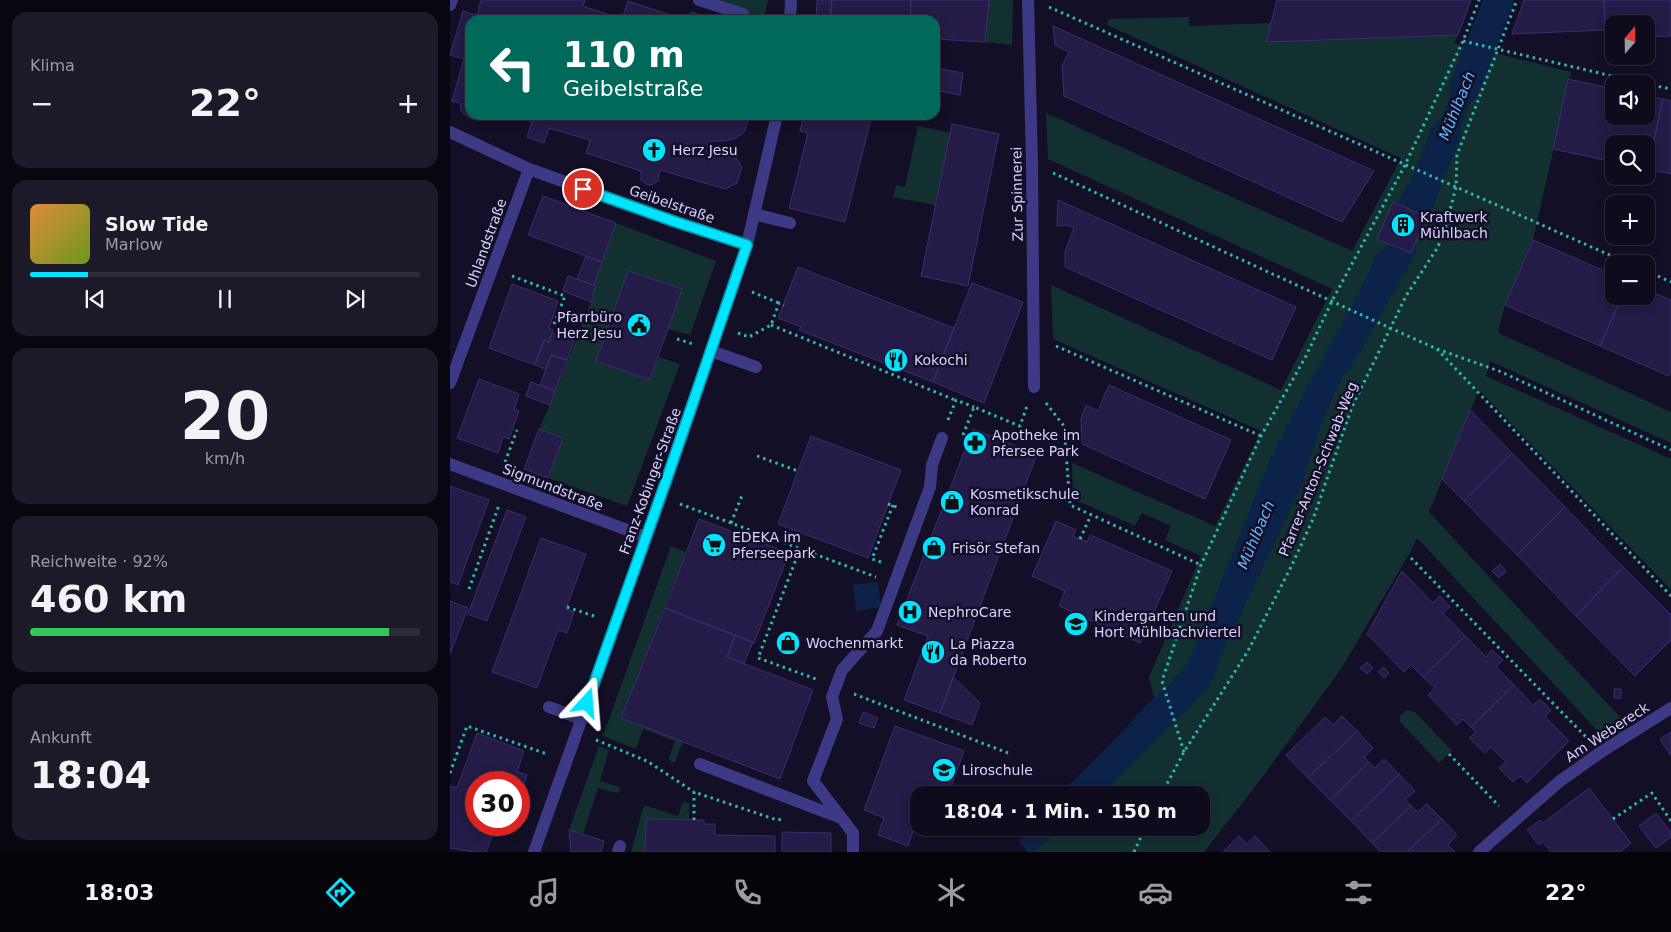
<!DOCTYPE html>
<html lang="de">
<meta charset="utf-8">
<style>
:root{--surface:#0e0b1c;--page:#1c1929;--text:#f1f3f6;--muted:#9b9ba3;--line:#2e2b3b;--accent:#00e5ff}
body{margin:0;font-family:"DejaVu Sans",sans-serif;background:var(--page);color:var(--text);height:100vh;display:flex;flex-direction:column;font-size:19px;white-space:nowrap}
*{box-sizing:border-box;margin:0}
p{font-size:16px;color:var(--muted)}
.icon{flex:none;width:28px;height:28px;fill:none;stroke:currentColor;stroke-width:2;stroke-linecap:round;stroke-linejoin:round}
.map{position:relative;flex:1;overflow:hidden}
.side{display:flex;flex-direction:column;gap:12px;padding:12px;background:#08060f;width:450px}
.side>*{flex:none}
.banner{position:absolute;left:15px;top:15px;width:475px;height:105px;border-radius:15px;box-shadow:0 2px 12px #0003,0 0 0 1px var(--line);background:#00695c;color:#fff;overflow:hidden}
.needle{width:32px;rotate:20deg}
.tools{position:absolute;left:1155px;top:15px;display:grid;gap:10px}
.tools a{display:grid;place-items:center;width:50px;height:50px;border-radius:10px;background:var(--surface);box-shadow:0 2px 12px #0003,0 0 0 1px var(--line);font-size:25px}
.speed{position:absolute;left:15px;top:771px;display:flex;gap:10px;font-size:25px;font-weight:700;text-align:center}
.speed>*{display:grid;place-content:center;width:65px;height:65px;border-radius:50%;background:var(--surface);box-shadow:0 2px 12px #0003,0 0 0 1px var(--line);line-height:1}
.speed .limit{border:8px solid #d22;background:#fff;color:#111}
.pin{position:absolute;display:grid;place-items:center;width:42px;height:42px;color:#fff;margin:-21px;border:2px solid #fff;border-radius:50%;box-shadow:0 1px 5px #0007}
.me{position:absolute;width:55px;margin:-28px;rotate:19deg;stroke-linejoin:round;filter:drop-shadow(0 0 4px #0008)}
.turn{display:flex;align-items:center;gap:18px;height:105px;padding:0 15px;font-size:22px}
.turn .icon{width:65px;height:65px;stroke-width:2.5}
.turn b{display:block;font-size:35px;line-height:42px}
.big{font-size:38px;font-weight:800;line-height:1.1}
.side .tile{flex:1;display:flex;flex-direction:column;justify-content:center;gap:8px;min-width:0;padding:0 18px;border-radius:15px;background:var(--page)}
.side .dial{align-items:center;gap:0}
.dial b{font-size:65px;line-height:1}
.song{display:flex;align-items:center;gap:15px}
.cover{width:60px;height:60px;border-radius:8px;background:linear-gradient(135deg,hsl(30 70% 55%),hsl(80 70% 35%))}
.played{height:5px;border-radius:2px;background:linear-gradient(90deg,var(--accent) 15%,var(--line) 15%)}
.keys{display:flex;justify-content:space-around;direction:ltr}
.heat{display:flex;justify-content:space-between;align-items:center;font-size:28px;direction:ltr}
.charge{height:8px;border-radius:4px;background:linear-gradient(90deg,#34c759 92%,var(--line) 0)}
.trip{position:absolute;left:460px;top:786px;width:300px;height:50px;border-radius:15px;background:var(--surface);box-shadow:0 2px 12px #0003,0 0 0 1px var(--line);font-weight:800;line-height:50px;text-align:center}
.menu{display:flex;height:80px;justify-content:space-around;align-items:center;background:#06040b;color:var(--muted)}
.menu .icon{width:35px;height:35px}
.menu .current{color:var(--accent)}
.menu b{font-size:22px;color:var(--text)}
main{display:flex;flex:1;min-height:0}
.map>svg:first-child{display:block}
.green{fill:#12302f}
.water{fill:#0c2248}
.lines{fill:none;stroke-linecap:round;stroke-linejoin:round}
.canal{stroke:#0c2248;stroke-width:30}
.building{fill:#241b47;stroke:#3b2d73}
.path{stroke:#2fb8b0;stroke-width:3;stroke-dasharray:2.5 4;stroke-linecap:butt}
.lane{stroke:#3d3a85;stroke-width:12}
.street{stroke:#3d3a85;stroke-width:12}
.route-casing{stroke:#0095a6;stroke-width:12}
.route{stroke:#00e5ff;stroke-width:9}
.labels{text-anchor:middle;stroke-width:5;stroke-linejoin:round;paint-order:stroke}
.poi-label{font-size:14px;fill:#d9d4ff;stroke:#130f26;text-anchor:start}
.street-label{font-size:14px;fill:#d9d4ff;stroke:#130f26}
.water-label{font-size:15px;font-style:italic;fill:#62b6ff;stroke:#130f26}
</style>
<main>
<section class="side">
<div class="tile"><p>Klima</p>
<div class="heat"><a>−</a><b class="big">22°</b><a>+</a></div>
</div>
<div class="tile">
<div class="song"><i class="cover"></i><div><b>Slow Tide</b><p>Marlow</p></div></div>
<div class="played"></div>
<div class="keys"><svg class="icon" aria-label="previous" viewBox="0 0 24 24"><path d="M18 5L8 12l10 7zM5 5v14"/></svg><svg class="icon" aria-label="pause" viewBox="0 0 24 24"><path d="M8 5v14M16 5v14"/></svg><svg class="icon" aria-label="next" viewBox="0 0 24 24"><path d="M6 5l10 7-10 7zM19 5v14"/></svg></div>
</div>
<div class="tile dial"><b>20</b><p>km/h</p></div>
<div class="tile"><p>Reichweite · 92%</p><b class="big">460 km</b><div class="charge"></div></div>
<div class="tile"><p>Ankunft</p><b class="big">18:04</b></div>
</section>
<div class="map">
<svg width="1221" height="852" viewBox="0 0 1221 852">
<rect width="100%" height="100%" fill="#130f26"/>
<path class="green" d="M 256,0 L 318,0 L 314,18 Z
M 539,0 L 563,0 L 562,45 L 535,42 Z
M 739,17 L 739,26 L 821,23 L 1008,35 L 1004,43 L 1121,72 L 1083,240 L 1055,305 L 1048,333 L 1221,412 L 1221,443 L 1040,361 L 1036,376 L 1221,459 L 1221,590 L 1029,390 L 979,512 L 1183,731 L 1161,745 L 967,538 L 961,551 L 891,669 L 805,787 L 754,852 L 578,852 L 569,842 L 583,828 L 751,828 L 751,795 L 613,795 L 704,698 L 699,677 L 751,556 L 715,540 L 721,526 L 692,513 L 685,526 L 623,499 L 622,463 L 765,526 L 811,431 L 603,339 L 601,285 L 831,390 L 882,289 L 598,159 L 596,113 L 902,251 L 951,158 L 657,25 L 659,19 Z
M 468,126 L 501,133 L 485,205 L 443,197 L 446,185 L 455,187 Z
M 166,223 L 266,261 L 240,335 L 218,329 L 232,289 L 178,271 L 146,361 L 200,379 L 209,357 L 230,364 L 177,506 L 98,478 L 113,438 L 89,429 L 100,405 L 141,302 L 146,286 L 144,285 Z
M 221,546 L 236,552 L 171,718 L 233,742 L 225,762 L 221,762 L 219,758 L 225,741 L 193,729 L 186,749 L 153,736 Z
M 956,710 L 965,712 L 1002,751 L 989,763 L 950,722 L 950,716 Z
M 149,746 L 159,750 L 150,781 L 169,787 L 170,791 L 166,793 L 148,788 L 133,834 L 119,830 Z
M 233,802 L 239,803 L 239,820 L 196,819 L 195,852 L 181,852 L 194,805 L 228,816 Z"/>
<path class="water" d="M 1040,0 L 1060,0 L 1044,42 L 1025,38 Z
M 1022,48 L 1040,52 L 992,175 L 968,165 L 979,145 Z
M 964,174 L 988,185 L 976,217 L 947,204 Z
M 929,249 L 951,273 L 932,311 L 906,299 Z
M 897,317 L 920,328 L 891,379 L 874,418 L 851,487 L 754,692 L 733,715 L 723,678 L 736,669 L 818,464 L 855,391 Z
M 428,582 L 431,607 L 406,611 L 403,585 Z
M 705,696 L 715,731 L 645,795 L 613,795 Z
M 583,828 L 611,828 L 584,852 L 578,852 L 569,842 Z"/>
<g class="lines">
<path class="canal" d="M 1014,88 L 1049,0
M 965,212 L 996,133
M 889,359 L 951,249
M 630,795 L 747,678 L 753,665"/>
</g>
<path class="building" d="M 31,0 L 135,0 L 133,6 L 172,19 L 178,1 L 236,20 L 237,15 L 243,12 L 251,16 L 252,20 L 20,20 L 20,115 L 31,115 L 24,119 L 19,118 L 11,111 L 10,103 L 2,101 L 14,59 L 0,55 L 13,11 L 27,15 Z
M 367,0 L 382,0 L 380,20 L 366,20 Z
M 382,0 L 461,0 L 460,20 L 380,20 Z
M 461,0 L 539,0 L 535,42 L 485,39 L 485,20 L 460,20 Z
M 827,0 L 1021,0 L 1008,35 L 816,42 Z
M 1074,0 L 1154,0 L 1155,30 L 1062,34 Z
M 1154,0 L 1221,0 L 1221,36 L 1196,37 L 1196,24 L 1164,24 L 1164,30 L 1155,30 Z
M 603,26 L 745,90 L 924,171 L 892,222 L 614,96 L 612,66 L 619,52 L 605,45 Z
M 485,68 L 513,73 L 510,95 L 485,90 Z
M 1118,79 L 1164,89 L 1164,116 L 1196,116 L 1196,96 L 1213,99 L 1198,169 L 1196,169 L 1196,144 L 1164,144 L 1164,162 L 1103,149 Z
M 1213,99 L 1221,101 L 1221,174 L 1198,169 Z
M 56,115 L 299,115 L 298,121 L 294,132 L 285,139 L 274,141 L 262,141 L 260,146 L 284,154 L 292,167 L 287,183 L 275,189 L 210,170 L 208,181 L 203,184 L 198,185 L 191,180 L 191,171 L 136,153 L 140,140 L 99,128 L 94,143 L 77,137 L 82,122 Z
M 354,115 L 422,115 L 395,222 L 339,208 L 358,133 L 350,131 Z
M 502,124 L 549,134 L 518,286 L 471,276 Z
M 93,196 L 166,223 L 152,262 L 78,235 Z
M 608,200 L 846,307 L 822,360 L 615,267 L 615,252 L 624,228 L 617,225 L 607,226 Z
M 943,202 L 976,217 L 961,253 L 927,239 Z
M 1083,240 L 1164,275 L 1164,296 L 1172,296 L 1150,346 L 1055,305 Z
M 136,256 L 152,262 L 144,285 L 127,279 Z
M 348,267 L 504,328 L 483,382 L 349,330 L 351,327 L 328,318 Z
M 178,271 L 232,289 L 200,380 L 146,361 Z
M 118,276 L 146,286 L 141,302 L 113,291 Z
M 522,283 L 573,302 L 534,403 L 483,382 Z
M 62,284 L 108,301 L 99,328 L 103,330 L 99,342 L 94,340 L 85,365 L 39,348 Z
M 1196,290 L 1221,300 L 1221,371 L 1219,376 L 1150,346 L 1172,296 L 1196,296 Z
M 102,333 L 124,341 L 117,360 L 101,355 L 96,369 L 85,365 L 94,340 L 99,342 Z
M 101,355 L 117,360 L 105,391 L 90,385 Z
M 29,379 L 69,394 L 64,410 L 69,411 L 59,439 L 53,437 L 48,453 L 7,438 Z
M 81,382 L 105,391 L 100,405 L 76,396 Z
M 659,385 L 781,440 L 755,499 L 632,444 L 631,419 L 636,405 L 648,411 Z
M 1020,410 L 1062,453 L 1014,501 L 992,479 Z
M 89,429 L 113,438 L 98,478 L 74,469 Z
M 523,429 L 587,454 L 490,713 L 454,700 L 478,636 L 447,625 Z
M 361,436 L 451,470 L 418,558 L 328,524 Z
M 1062,453 L 1115,507 L 1067,555 L 1014,501 Z
M 0,486 L 39,500 L 8,585 L 0,582 Z
M 1115,507 L 1173,567 L 1126,616 L 1067,555 Z
M 57,510 L 76,517 L 37,621 L 18,614 Z
M 249,519 L 339,553 L 304,643 L 215,608 Z
M 606,521 L 626,530 L 623,536 L 637,542 L 640,535 L 722,571 L 690,643 L 609,606 L 615,591 L 582,576 Z
M 91,538 L 136,554 L 116,609 L 124,612 L 117,633 L 108,630 L 87,688 L 42,672 Z
M 1050,564 L 1056,571 L 1049,578 L 1042,571 Z
M 1173,567 L 1221,615 L 1221,640 L 1185,676 L 1126,616 Z
M 952,571 L 983,603 L 990,596 L 1000,607 L 993,613 L 1015,636 L 973,677 L 961,665 L 954,672 L 917,634 Z
M 0,601 L 18,608 L 0,654 Z
M 215,608 L 285,635 L 277,657 L 363,690 L 330,779 L 171,718 Z
M 285,635 L 303,642 L 294,663 L 277,657 Z
M 1015,636 L 1036,657 L 1042,650 L 1053,660 L 1046,667 L 1064,685 L 1021,727 L 1013,719 L 1007,725 L 978,695 L 985,688 L 973,677 Z
M 917,662 L 923,668 L 917,674 L 910,668 Z
M 933,667 L 939,673 L 934,678 L 928,672 Z
M 503,677 L 530,703 L 522,725 L 490,713 Z
M 1064,685 L 1083,705 L 1090,699 L 1101,710 L 1095,717 L 1119,741 L 1077,783 L 1070,776 L 1063,782 L 1049,768 L 1056,762 L 1041,747 L 1035,753 L 1019,738 L 1026,732 L 1021,727 Z
M 1164,689 L 1171,689 L 1171,698 L 1164,698 Z
M 413,712 L 428,718 L 424,728 L 409,723 Z
M 892,716 L 907,731 L 858,778 L 836,755 L 875,717 L 883,725 Z
M 445,726 L 514,751 L 498,795 L 469,795 L 469,828 L 486,828 L 483,836 L 464,829 L 458,846 L 428,835 L 434,818 L 414,810 Z
M 907,731 L 923,748 L 914,757 L 919,762 L 880,800 L 858,778 Z
M 1221,732 L 1221,755 L 1220,755 L 1210,739 Z
M 27,733 L 74,751 L 67,772 L 77,775 L 69,798 L 69,782 L 26,782 L 26,825 L 46,825 L 36,852 L 25,852 L 0,848 L 0,786 L 7,788 Z
M 934,759 L 949,774 L 901,821 L 880,800 L 919,762 L 925,768 Z
M 949,774 L 965,791 L 955,800 L 961,806 L 922,843 L 901,821 Z
M 1139,788 L 1181,843 L 1170,852 L 1101,852 L 1093,842 L 1089,845 L 1077,830 L 1090,820 L 1093,823 Z
M 977,804 L 992,819 L 957,852 L 931,852 L 922,843 L 961,806 L 968,812 Z
M 1206,813 L 1221,832 L 1221,837 L 1206,848 L 1189,826 Z
M 196,819 L 254,820 L 254,824 L 265,824 L 265,835 L 325,836 L 325,852 L 195,852 Z
M 992,819 L 1007,835 L 998,845 L 1005,852 L 957,852 Z
M 119,830 L 154,841 L 151,852 L 121,852 Z
M 332,832 L 381,833 L 381,852 L 332,852 Z
M 789,836 L 797,844 L 805,836 L 820,852 L 773,852 Z"/>
<g class="lines">
<path class="path" d="M 599,7 L 1180,264
M 1013,41 L 1196,84
M 1196,84 L 1221,89
M 603,173 L 940,328 L 987,349 L 1049,371 L 1221,450
M 1196,271 L 1221,282
M 62,276 L 115,296 L 104,324
M 302,292 L 329,303
M 321,325 L 505,400
M 288,333 L 299,337 L 321,325 L 329,303 L 334,305
M 227,339 L 243,344
M 606,346 L 811,436
M 987,349 L 1221,596
M 596,403 L 614,426 L 620,505 L 751,565
M 498,420 L 506,400 L 524,407
M 513,435 L 524,407 L 570,426 L 577,406
M 307,456 L 348,471
M 55,462 L 67,430
M 230,504 L 426,577
M 438,504 L 450,508
M 281,523 L 293,493
M 630,539 L 641,515
M 350,549 L 308,658 L 366,679
M 961,558 L 1137,738
M 431,562 L 422,559 L 443,505
M 19,589 L 49,505
M 117,607 L 147,617
M 404,694 L 558,753
M 146,740 L 197,761 L 244,792
M 734,752 L 712,681 L 751,565 L 811,436 L 856,356 L 882,301 L 955,165 L 1013,41 L 1029,0
M 999,754 L 1049,806
M 0,773 L 17,726 L 97,754
M 500,791 L 511,795
M 711,795 L 734,752 L 798,651 L 841,567 L 863,519 L 902,407 L 956,296 L 988,247 L 996,225 L 1006,187 L 1007,155 L 1067,0
M 1163,819 L 1202,793 L 1221,821
M 244,820 L 244,792 L 327,820 L 333,819
M 684,852 L 695,828"/>
<path class="lane" d="M 304,214 L 340,223
M 261,351 L 306,367
M 99,707 L 131,719
M 250,764 L 391,818
M 168,852 L 170,846
M 403,852 L 403,833 L 363,781 L 387,719 L 382,697 L 392,670 L 427,631 L 480,487 L 482,465 L 492,438"/>
<path class="street" d="M 249,0 L 293,14
M 578,0 L 582,164 L 584,387
M 0,5 L 2,0
M 340,20 L 341,0
M 0,132 L 79,169 L 223,221 L 297,245
M 0,383 L 79,169
M 0,464 L 196,537
M 84,852 L 211,497 L 297,245 L 327,115
M 1029,852 L 1110,781 L 1151,752 L 1221,708"/>
</g>
<g class="lines">
<g class="route-casing">
<path id="route" d="M 133,189 L 223,221 L 297,245 L 217,478 L 137,703"/>
</g>
<use href="#route" class="route"/>
</g>
<defs>
<g id="church-disc" transform="scale(1.25)"><circle r="9.5" fill="#00e5ff" stroke="#130f26"/><path d="M-1.2-6h2.4v3.5h3.3v2.4h-3.3V6h-2.4V-.1h-3.3v-2.4h3.3Z" fill="#111"/></g>
<g id="building-disc" transform="scale(1.25)"><circle r="9.5" fill="#00e5ff" stroke="#130f26"/><path d="M-4-6H4V6H1V3H-1V6H-4ZM-2.5-4.3h1.7v1.8h-1.7ZM.8-4.3h1.7v1.8H.8ZM-2.5-1h1.7V.8h-1.7ZM.8-1h1.7V.8H.8Z" fill="#111"/></g>
<g id="civic-disc" transform="scale(1.25)"><circle r="9.5" fill="#00e5ff" stroke="#130f26"/><path d="M-.6-6.5H3V-4.5H.6V-3L4-1V1h2V6H-6V1h2V-1L-.6-3ZM-1.2 2.5V6h2.4V2.5Z" fill="#111"/></g>
<g id="restaurant-disc" transform="scale(1.25)"><circle r="9.5" fill="#00e5ff" stroke="#130f26"/><path d="M-5-6h1v4h1v-4h1v4h1v-4h1v5L-1.5 .5V6h-2V.5L-5-1ZM5-6V6H3V1.5H1.5Q1.5-4 5-6Z" fill="#111"/></g>
<g id="pharmacy-disc" transform="scale(1.25)"><circle r="9.5" fill="#00e5ff" stroke="#130f26"/><path d="M-2-6h4v4h4v4h-4v4h-4v-4h-4v-4h4Z" fill="#111"/></g>
<g id="shop-disc" transform="scale(1.25)"><circle r="9.5" fill="#00e5ff" stroke="#130f26"/><path d="M-5-2.5h2.3a2.7 3.5 0 0 1 5.4 0H5L5.5 6h-11ZM-1.5-2.5h3a1.5 2.3 0 0 0-3 0Z" fill="#111"/></g>
<g id="supermarket-disc" transform="scale(1.25)"><circle r="9.5" fill="#00e5ff" stroke="#130f26"/><path d="M-6-5.5h2.5l.6 2H6L4.5 2H-2.5L-4.4-4H-6ZM-1.5 3.2a1.3 1.3 0 1 0 .1 0ZM3 3.2a1.3 1.3 0 1 0 .1 0Z" fill="#111"/></g>
<g id="hospital-disc" transform="scale(1.25)"><circle r="9.5" fill="#00e5ff" stroke="#130f26"/><path d="M-5-5h3v3.5h4V-5h3V5h-3V1.5h-4V5h-3Z" fill="#111"/></g>
<g id="school-disc" transform="scale(1.25)"><circle r="9.5" fill="#00e5ff" stroke="#130f26"/><path d="M0-5L7-2L0 1L-7-2ZM-4 1L0 2.5L4 1V4Q0 6-4 4Z" fill="#111"/></g>
</defs>
<g fill-rule="evenodd">
<use href="#church-disc" x="204" y="150"/>
<use href="#building-disc" x="953" y="225"/>
<use href="#civic-disc" x="189" y="325"/>
<use href="#restaurant-disc" x="446" y="360"/>
<use href="#pharmacy-disc" x="525" y="443"/>
<use href="#shop-disc" x="502" y="502"/>
<use href="#supermarket-disc" x="264" y="545"/>
<use href="#shop-disc" x="484" y="548"/>
<use href="#hospital-disc" x="460" y="612"/>
<use href="#school-disc" x="626" y="624"/>
<use href="#shop-disc" x="338" y="643"/>
<use href="#restaurant-disc" x="483" y="652"/>
<use href="#school-disc" x="494" y="770"/>
</g>
<g class="labels">
<g class="poi-label">
<text x="222" y="155">Herz Jesu</text>
<text x="970" y="222">Kraftwerk<tspan x="970" dy="16">Mühlbach</tspan></text>
<text x="172" y="322" text-anchor="end">Pfarrbüro<tspan x="172" dy="16">Herz Jesu</tspan></text>
<text x="464" y="365">Kokochi</text>
<text x="542" y="440">Apotheke im<tspan x="542" dy="16">Pfersee Park</tspan></text>
<text x="520" y="499">Kosmetikschule<tspan x="520" dy="16">Konrad</tspan></text>
<text x="282" y="542">EDEKA im<tspan x="282" dy="16">Pferseepark</tspan></text>
<text x="502" y="553">Frisör Stefan</text>
<text x="478" y="617">NephroCare</text>
<text x="644" y="621">Kindergarten und<tspan x="644" dy="16">Hort Mühlbachviertel</tspan></text>
<text x="356" y="648">Wochenmarkt</text>
<text x="500" y="649">La Piazza<tspan x="500" dy="16">da Roberto</tspan></text>
<text x="512" y="775">Liroschule</text>
</g>
<g class="street-label">
<text transform="translate(567 194) rotate(-91)" y="5">Zur Spinnerei</text>
<text transform="translate(222 204) rotate(19)" y="5">Geibelstraße</text>
<text transform="translate(36 243) rotate(-70)" y="5">Uhlandstraße</text>
<text transform="translate(868 469) rotate(-68)" y="5">Pfarrer-Anton-Schwab-Weg</text>
<text transform="translate(200 481) rotate(-70)" y="5">Franz-Kobinger-Straße</text>
<text transform="translate(103 487) rotate(21)" y="5">Sigmundstraße</text>
<text transform="translate(1157 732) rotate(-33)" y="5">Am Webereck</text>
</g>
<g class="water-label">
<text transform="translate(1007 106) rotate(-68)" y="5">Mühlbach</text>
<text transform="translate(806 535) rotate(-67)" y="5">Mühlbach</text>
</g>
</g>
</svg>
<div class="tools">
<a><svg class="needle" viewBox="-14 -14 28 28"><path d="M0-13l5 13h-10z" fill="#e53935"/><path d="M0 13l5-13h-10z" fill="#9b9ba3"/></svg></a>
<a><svg class="icon" aria-label="sound" viewBox="0 0 24 24"><path d="M4 9h4l5-4v14l-5-4H4zM17 9q2 3 0 6"/></svg></a>
<a><svg class="icon" aria-label="search" viewBox="0 0 24 24"><circle cx="10" cy="10" r="6"/><path d="M15 15l6 6"/></svg></a>
<a>+</a>
<a>−</a>
</div>
<div class="speed"><div class="limit">30</div></div>
<div class="pin" style="left:133px;top:189px;background:#d93025"><svg class="icon" aria-label="arrive" viewBox="0 0 24 24"><path d="M6 21V4h12l-3 4 3 4H6"/></svg></div>
<svg class="me" style="left:137px;top:703px" viewBox="-20 -20 40 40"><path d="M0-17L14 15 0 8-14 15z" fill="#00e5ff" stroke="#fff" stroke-width="4"/></svg>
<div class="trip">18:04 · 1 Min. · 150 m</div>
<div class="banner">
<div class="turn"><svg class="icon" aria-label="left" viewBox="0 0 24 24"><path d="M17 20v-9H6M10 6l-5 5 5 5"/></svg><div><b>110 m</b>Geibelstraße</div></div>
</div>
</div>
</main>
<nav class="menu">
<b>18:03</b>
<svg class="icon current" aria-label="directions" viewBox="0 0 24 24"><path d="M12 3l9 9-9 9-9-9zM9 14v-3h6M13 9l2 2-2 2"/></svg>
<svg class="icon" aria-label="music" viewBox="0 0 24 24"><path d="M9 18V5l10-2v13"/><circle cx="6" cy="18" r="3"/><circle cx="16" cy="16" r="3"/></svg>
<svg class="icon" aria-label="phone" viewBox="0 0 24 24"><path d="M5 4h4l2 5-3 2q2 4 5 5l2-3 5 2v4C11 20 4 13 5 4z"/></svg>
<svg class="icon" aria-label="climate" viewBox="0 0 24 24"><path d="M12 3v18M4 7l16 10M4 17L20 7"/></svg>
<svg class="icon" aria-label="car" viewBox="0 0 24 24"><path d="M5 17H2v-5l4-1 3-4h7l3 4 3 1v5h-3M9 17h6M6 11h13"/><circle cx="7" cy="17" r="2"/><circle cx="17" cy="17" r="2"/></svg>
<svg class="icon" aria-label="filters" viewBox="0 0 24 24"><path d="M4 7h16M4 17h16"/><circle cx="9" cy="7" r="2"/><circle cx="15" cy="17" r="2"/></svg>
<b>22°</b>
</nav>
